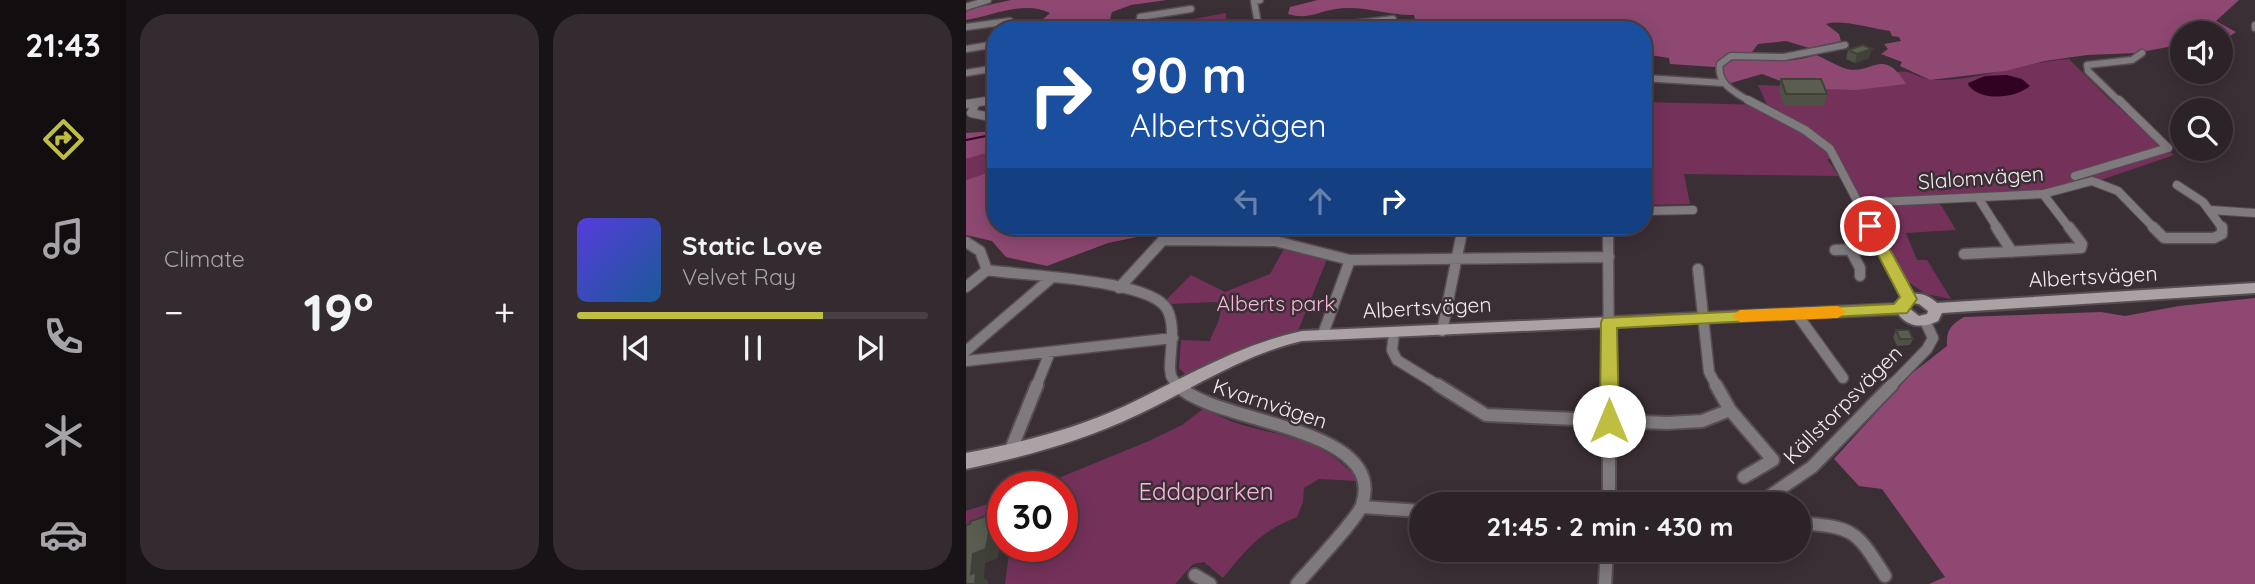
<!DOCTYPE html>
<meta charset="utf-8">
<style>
:root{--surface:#2c2328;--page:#342b30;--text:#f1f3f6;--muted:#a6a4a8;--line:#484045;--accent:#bfbe41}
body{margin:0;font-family:Quicksand,sans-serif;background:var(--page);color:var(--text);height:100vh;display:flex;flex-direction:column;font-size:26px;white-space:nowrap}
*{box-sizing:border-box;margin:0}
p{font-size:23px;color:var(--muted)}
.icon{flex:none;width:38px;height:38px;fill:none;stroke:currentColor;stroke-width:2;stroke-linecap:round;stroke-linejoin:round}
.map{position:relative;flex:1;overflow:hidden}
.panel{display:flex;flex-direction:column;gap:14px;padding:14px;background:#181316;width:840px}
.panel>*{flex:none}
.guide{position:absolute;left:21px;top:21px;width:665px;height:214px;border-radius:28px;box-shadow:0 4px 18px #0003,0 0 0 2px var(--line);background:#1a4fa0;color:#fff;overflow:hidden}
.controls{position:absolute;left:1204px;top:21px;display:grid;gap:14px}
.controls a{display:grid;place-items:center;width:63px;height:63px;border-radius:50%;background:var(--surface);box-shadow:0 4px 18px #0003,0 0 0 2px var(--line);font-size:35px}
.speed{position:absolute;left:21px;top:471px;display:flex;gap:14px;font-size:35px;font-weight:700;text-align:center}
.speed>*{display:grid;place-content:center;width:91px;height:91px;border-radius:50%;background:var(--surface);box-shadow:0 4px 18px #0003,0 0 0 2px var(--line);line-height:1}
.speed .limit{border:10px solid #d22;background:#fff;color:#111}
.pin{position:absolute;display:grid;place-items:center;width:60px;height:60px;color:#fff;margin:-30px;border:4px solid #fff;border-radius:50%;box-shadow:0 2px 7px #0007}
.me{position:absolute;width:77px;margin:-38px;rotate:0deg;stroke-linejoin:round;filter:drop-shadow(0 0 5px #0008)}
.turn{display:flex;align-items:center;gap:24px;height:147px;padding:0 28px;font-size:32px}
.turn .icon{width:91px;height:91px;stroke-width:2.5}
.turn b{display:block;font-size:49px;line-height:60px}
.lanes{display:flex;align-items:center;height:66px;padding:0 28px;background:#0003;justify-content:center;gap:35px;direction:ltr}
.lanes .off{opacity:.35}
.big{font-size:52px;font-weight:700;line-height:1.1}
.panel .card{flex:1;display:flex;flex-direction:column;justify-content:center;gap:10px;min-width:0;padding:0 24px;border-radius:28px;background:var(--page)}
.song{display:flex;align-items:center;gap:21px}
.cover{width:84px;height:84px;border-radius:10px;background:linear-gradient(135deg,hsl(250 70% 55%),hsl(210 70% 35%))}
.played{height:7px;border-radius:4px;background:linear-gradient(90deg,var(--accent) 70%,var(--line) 70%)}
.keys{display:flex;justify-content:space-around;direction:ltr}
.heat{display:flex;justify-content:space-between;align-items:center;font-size:38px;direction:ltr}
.panel .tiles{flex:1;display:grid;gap:14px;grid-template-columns:repeat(2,1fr)}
.trip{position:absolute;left:443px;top:492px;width:402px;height:70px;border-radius:35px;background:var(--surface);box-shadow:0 4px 18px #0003,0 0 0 2px var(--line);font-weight:700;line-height:70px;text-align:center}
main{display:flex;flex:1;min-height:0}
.menu{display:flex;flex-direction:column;width:126px;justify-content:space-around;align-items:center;background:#120e10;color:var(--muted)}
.menu .icon{width:49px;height:49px}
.menu .active{color:var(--accent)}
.menu b{font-size:32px;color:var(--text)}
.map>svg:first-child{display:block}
.green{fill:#74325b}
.forest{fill:#8e4872}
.water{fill:#320223}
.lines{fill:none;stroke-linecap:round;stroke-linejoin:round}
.stream{stroke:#320223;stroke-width:2}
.street-far3-casing{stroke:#574d53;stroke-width:9}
.street-far2-casing{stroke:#574d53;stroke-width:10}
.street-far1-casing{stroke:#574d53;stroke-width:13}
.street-casing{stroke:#574d53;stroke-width:16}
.secondary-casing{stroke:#574d53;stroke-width:4}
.street-far3{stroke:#7f7a7d;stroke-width:6}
.street-far2{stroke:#7f7a7d;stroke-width:8}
.street-far1{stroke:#7f7a7d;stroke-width:10}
.street{stroke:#7f7a7d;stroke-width:12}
.secondary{fill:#aba2a6;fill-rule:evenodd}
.wall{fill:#4f5046}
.shaded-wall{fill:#404139}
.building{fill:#5c5d51;stroke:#404139;stroke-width:2}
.route{fill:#bfbe41;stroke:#7c7c2a;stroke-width:2}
.slow{fill:#f59e0b}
.labels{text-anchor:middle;stroke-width:5;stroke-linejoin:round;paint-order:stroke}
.street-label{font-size:21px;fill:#f2ebef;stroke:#3a2f35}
.park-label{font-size:21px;fill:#f6b9db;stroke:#3a2f35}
.near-park-label{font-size:24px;fill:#f6b9db;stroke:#3a2f35}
</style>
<main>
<nav class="menu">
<b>21:43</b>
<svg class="icon active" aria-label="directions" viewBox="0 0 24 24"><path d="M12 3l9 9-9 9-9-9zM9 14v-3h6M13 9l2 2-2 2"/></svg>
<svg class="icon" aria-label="music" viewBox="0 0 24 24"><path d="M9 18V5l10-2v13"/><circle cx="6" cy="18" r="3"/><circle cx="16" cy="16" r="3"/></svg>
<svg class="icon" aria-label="phone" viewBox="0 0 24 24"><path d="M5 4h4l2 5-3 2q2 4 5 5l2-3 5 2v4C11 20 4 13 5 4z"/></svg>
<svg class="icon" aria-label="climate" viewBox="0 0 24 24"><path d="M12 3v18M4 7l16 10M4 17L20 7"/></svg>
<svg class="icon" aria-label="car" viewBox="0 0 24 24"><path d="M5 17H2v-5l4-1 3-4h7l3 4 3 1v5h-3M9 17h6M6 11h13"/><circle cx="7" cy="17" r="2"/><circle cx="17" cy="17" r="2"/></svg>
</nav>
<section class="panel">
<div class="tiles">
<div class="card"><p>Climate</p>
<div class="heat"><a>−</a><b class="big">19°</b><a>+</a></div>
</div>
<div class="card">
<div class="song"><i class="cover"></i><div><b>Static Love</b><p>Velvet Ray</p></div></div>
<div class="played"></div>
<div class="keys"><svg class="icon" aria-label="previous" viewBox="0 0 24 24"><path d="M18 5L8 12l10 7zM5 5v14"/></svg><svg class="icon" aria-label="pause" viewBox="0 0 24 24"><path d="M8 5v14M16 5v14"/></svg><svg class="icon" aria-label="next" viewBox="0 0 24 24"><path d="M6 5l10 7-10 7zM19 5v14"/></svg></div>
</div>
</div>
</section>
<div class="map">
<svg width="1289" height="584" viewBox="0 0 1289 584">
<rect width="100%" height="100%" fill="#3a2f35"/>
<path class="green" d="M 260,13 L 261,29 L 200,30 L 200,24 Z
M 1103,59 L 1142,98 L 1208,155 L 1135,180 L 1121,179 L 1069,191 L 899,200 L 893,198 L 873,159 L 861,159 L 873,176 L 718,174 L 724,204 L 677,205 L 677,102 L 801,105 L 792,85 L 853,87 L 936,78 L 930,72 C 947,69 952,79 967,80 C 1013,81 1058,62 1103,59 Z
M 24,150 L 30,150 L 30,170 L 0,180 L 0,159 Z
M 973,202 L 990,230 L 940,233 L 951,260 L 961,260 L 985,299 L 960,294 L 941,281 L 902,208 Z
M 360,226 L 461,226 L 459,234 C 425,235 393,235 360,226 Z
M 320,245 L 361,259 L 332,331 L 296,340 L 221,376 L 213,368 L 215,340 L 244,341 C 248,327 261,313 250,302 L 205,304 L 201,299 L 225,275 L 259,292 L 304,274 Z
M 237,409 C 247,413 257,418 267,422 C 313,437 361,438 392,481 L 353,479 L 338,488 L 337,502 L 331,517 C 295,531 281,548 257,578 L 238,562 L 227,564 L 209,584 L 39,584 L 44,546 L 96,546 L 96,486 L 73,486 L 183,441 L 216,425 Z
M 37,499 L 37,518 L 0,530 L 0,511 Z"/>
<path class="forest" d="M 45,0 L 201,0 L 165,5 L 146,12 L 141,30 L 85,30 L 89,26 L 77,27 L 74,22 L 84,13 C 58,0 27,16 0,20 L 0,12 L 4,9 Z
M 352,0 L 1273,0 L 1250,21 L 1270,32 L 1255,42 L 1255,33 L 1216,33 L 1216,49 L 1207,46 L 1170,53 L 1121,55 L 1079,61 L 1039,71 L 964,80 L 934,66 L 936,62 L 915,54 L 922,49 L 918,44 L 935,41 L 933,37 L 926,36 L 924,31 C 907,29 875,19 860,24 L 873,34 L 875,41 L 843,48 L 820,41 L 792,44 L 786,52 C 800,65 832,61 850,55 C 861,59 870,66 881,69 C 906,75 917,46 940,84 L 890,90 L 859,89 L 817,82 L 796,74 L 765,83 L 754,82 L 749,67 L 704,64 L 703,58 L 677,54 L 677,30 L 661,30 L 650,22 L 631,25 L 628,30 L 418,30 L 444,28 L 449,20 L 448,15 C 422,16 397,5 370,9 C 350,12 343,20 322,14 L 324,7 Z
M 30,131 L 30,150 L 0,159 L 0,133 Z
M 30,170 L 30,226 L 198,226 L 195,232 L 142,243 L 81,266 L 40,257 L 26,241 L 0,235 L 0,180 Z
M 1289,298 L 1289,584 L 963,584 L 979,577 L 916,489 L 893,486 L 868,459 L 945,374 L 981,346 C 980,331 984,325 998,317 L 1135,312 L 1159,316 L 1213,306 Z"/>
<path class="water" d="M 1041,75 L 1056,79 L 1064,86 C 1050,98 1016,102 1003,86 L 1002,83 L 1019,76 Z"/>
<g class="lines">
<path class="stream" d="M 0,140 L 30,134"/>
<g class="street-far3-casing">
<path id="street-far3" d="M 0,7 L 22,0
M 1289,25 L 1289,28
M 0,27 L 44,21 L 41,30
M 173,30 L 174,17 L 225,9
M 293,30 L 288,1 L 294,0
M 334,30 L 427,19
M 0,49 L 30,44
M 677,65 L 683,69 L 682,77
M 0,73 L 30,68
M 677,78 L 758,83
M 14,102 L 30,100
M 785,102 C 770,93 750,84 754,64 L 765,56 L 818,57 L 879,45
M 1154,102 L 1122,71 L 1121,65 L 1166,60 L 1176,53"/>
</g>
<g class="street-far2-casing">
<path id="street-far2" d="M 782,100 L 839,130 L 864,149 L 906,229
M 10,103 L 5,113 L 29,118
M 0,104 L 27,100
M 1109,176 L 1202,148 L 1153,100
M 1211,185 L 1237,202 L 1257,229
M 1077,194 L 1104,229
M 1013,199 L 1032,229
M 893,203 L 1077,194 L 1126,181 L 1152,191 L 1189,229
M 1245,210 L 1289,213
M 677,211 L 727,210
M 642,226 L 642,229
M 204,229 L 206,226
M 289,229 L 290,226
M 496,229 L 497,226"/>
</g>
<g class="street-far1-casing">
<path id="street-far1" d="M 642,227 L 643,387
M 905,227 L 943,299
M 1030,227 L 1046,252
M 1187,227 L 1198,238 L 1248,238 L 1256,234 L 1256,227
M 197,240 L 309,241 L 384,260 L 643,257
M 283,241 L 290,227
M 0,242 L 14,251 L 21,270
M 884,249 L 894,268 L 894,276
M 869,250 L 915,248
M 998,254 L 1115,248 L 1116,244 L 1103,227
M 732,269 L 743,372 L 751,387
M 21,270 C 57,276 184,279 201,309 C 210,326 204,350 204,368 L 205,376 L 212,387
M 0,287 L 21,270
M 153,288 L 197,240 L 205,227
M 830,313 L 877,378
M 476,331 L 497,227
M 428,333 L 426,350 L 431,360 L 475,387
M 357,334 L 384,260
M 0,351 L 83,280
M 0,361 L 207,338
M 70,387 L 84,352
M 924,387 L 961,349 L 967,338 L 959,321"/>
</g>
<g class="street-casing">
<path id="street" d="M 211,385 C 250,425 422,425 396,505 C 392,518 343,570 331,584
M 472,385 L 520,415 L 701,423 L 736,421 L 764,410
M 643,385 L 643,504
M 750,385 L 764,410 L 807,460 L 778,477
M 44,452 L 71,385
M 792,504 L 846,467 L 926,385
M 396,507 L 455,511
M 833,523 C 888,527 890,530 919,576
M 229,575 L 244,584
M 639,584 L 641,550"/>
</g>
<g class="secondary-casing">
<path id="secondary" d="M 1289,283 L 1289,293 L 976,313 L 972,321 C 957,328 943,328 932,314 L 336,341 C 275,355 225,390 169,416 C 116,441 58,457 0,469 L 0,453 C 55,443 108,429 159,406 C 218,378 272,345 336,331 L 929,304 C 942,291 957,290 971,303 ZM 947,303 L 953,304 L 962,311 L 961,314 L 953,316 L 943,308 Z"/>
</g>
<use href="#street-far3" class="street-far3"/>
<use href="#street-far2" class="street-far2"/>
<use href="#street-far1" class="street-far1"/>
<use href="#street" class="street"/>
<use href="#secondary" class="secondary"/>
</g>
<path class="wall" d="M 882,50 L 903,58 L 889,63 L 880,59 Z
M 815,79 L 861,94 L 858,106 L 818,106 L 813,91 Z
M 930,330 L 947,339 L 944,345 L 931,346 L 927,337 Z"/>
<path class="shaded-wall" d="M 906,49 L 903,58 L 889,63 L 891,54 Z
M 26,514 L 37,523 L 32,558 L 19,563 L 18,578 L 22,581 L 22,584 L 9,584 L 5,574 L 7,554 Z"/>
<path class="building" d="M 897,45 L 906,49 L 891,54 L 882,50 Z
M 815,79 L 855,79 L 861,94 L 820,94 Z
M 930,330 L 943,330 L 947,339 L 934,339 Z
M 26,514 L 20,549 L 7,554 L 5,574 L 10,572 L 9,584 L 0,584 L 0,525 L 4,524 L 5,521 Z"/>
<path class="route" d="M 904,221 L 911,226 L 951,299 L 941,313 L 651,328 L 653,421 L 650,427 L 643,429 L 637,427 L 634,421 L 635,322 L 637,318 L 928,304 L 934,297 L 897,226 Z"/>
<path class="slow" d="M 872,306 L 880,312 L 872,318 L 774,322 L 766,316 L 774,310 Z"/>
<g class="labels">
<g class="street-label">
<text transform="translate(1015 178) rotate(-4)" y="7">Slalomvägen</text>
<text transform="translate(1127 277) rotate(-3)" y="7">Albertsvägen</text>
<text transform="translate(461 308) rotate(-3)" y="7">Albertsvägen</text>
<text transform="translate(304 404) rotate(18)" y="7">Kvarnvägen</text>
<text transform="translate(877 405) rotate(-45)" y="7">Källstorpsvägen</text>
</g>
<g class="park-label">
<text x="310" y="311">Alberts park</text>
</g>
<g class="near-park-label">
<text x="240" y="500">Eddaparken</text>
</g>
</g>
</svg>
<div class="controls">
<a><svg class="icon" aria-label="sound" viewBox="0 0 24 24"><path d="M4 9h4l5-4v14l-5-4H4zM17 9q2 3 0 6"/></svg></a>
<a><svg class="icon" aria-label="search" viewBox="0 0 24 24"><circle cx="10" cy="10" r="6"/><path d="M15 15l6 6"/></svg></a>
</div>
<div class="speed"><div class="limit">30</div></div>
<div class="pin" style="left:904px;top:226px;background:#d93025"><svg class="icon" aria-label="arrive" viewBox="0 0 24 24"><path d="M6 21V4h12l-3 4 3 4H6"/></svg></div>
<svg class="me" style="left:643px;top:421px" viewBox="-20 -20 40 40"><circle r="19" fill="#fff"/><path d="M0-13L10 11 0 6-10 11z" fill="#bfbe41"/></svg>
<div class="trip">21:45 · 2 min · 430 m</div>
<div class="guide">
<div class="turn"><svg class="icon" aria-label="right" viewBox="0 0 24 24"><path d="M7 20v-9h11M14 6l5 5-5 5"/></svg><div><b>90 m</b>Albertsvägen</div></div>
<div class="lanes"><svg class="icon off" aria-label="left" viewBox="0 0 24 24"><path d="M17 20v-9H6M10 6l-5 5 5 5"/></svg><svg class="icon off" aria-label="ahead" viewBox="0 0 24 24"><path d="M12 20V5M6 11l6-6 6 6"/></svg><svg class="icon" aria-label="right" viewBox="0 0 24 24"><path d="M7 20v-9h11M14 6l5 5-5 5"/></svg></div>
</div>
</div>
</main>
